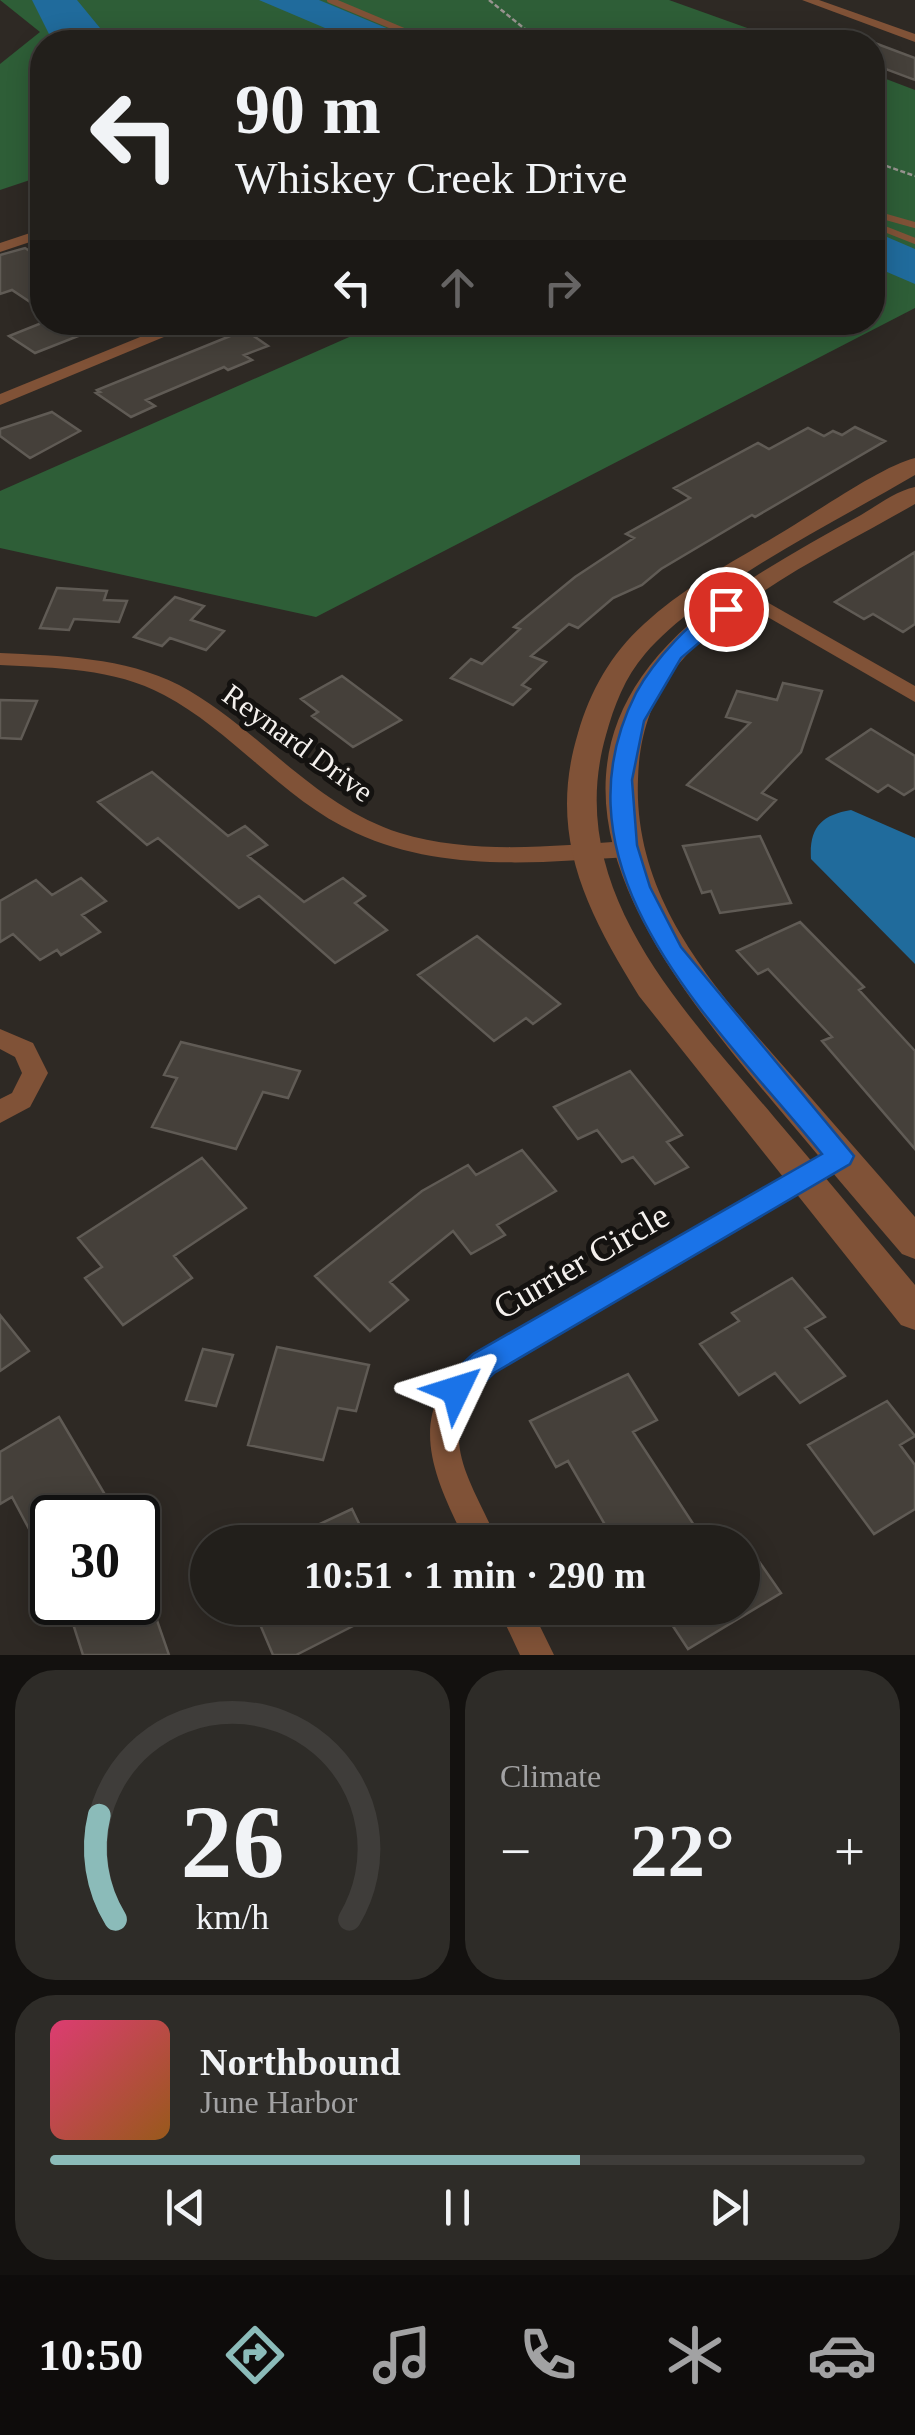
<!DOCTYPE html>
<meta charset="utf-8">
<style>
:root{--surface:#221f1b;--page:#2e2c28;--text:#f1f3f6;--muted:#a2a2a3;--line:#3f3d3a;--accent:#8bbbb9}
body{margin:0;font-family:"Times New Roman",serif;background:var(--page);color:var(--text);height:100vh;display:flex;flex-direction:column;font-size:38px;white-space:nowrap}
*{box-sizing:border-box;margin:0}
p{font-size:32px;color:var(--muted)}
.icon{flex:none;width:55px;height:55px;fill:none;stroke:currentColor;stroke-width:2;stroke-linecap:round;stroke-linejoin:round}
.map{position:relative;height:1655px;overflow:hidden}
.side{display:flex;flex-direction:column;gap:15px;padding:15px;background:#13110f;flex:1}
.side>*{flex:none}
.guide{position:absolute;left:30px;top:30px;width:855px;height:305px;border-radius:40px;box-shadow:0 5px 25px #0003,0 0 0 2px var(--line);background:#221f1b;color:var(--text);overflow:hidden}
.speed{position:absolute;left:30px;top:1495px;display:flex;gap:20px;font-size:50px;font-weight:700;text-align:center}
.speed>*{display:grid;place-content:center;width:130px;height:130px;border-radius:50%;background:var(--surface);box-shadow:0 5px 25px #0003,0 0 0 2px var(--line);line-height:1}
.speed .limit{border:5px solid #111;border-radius:15px;background:#fff;color:#111}
.pin{position:absolute;display:grid;place-items:center;width:85px;height:85px;color:#fff;margin:-42px;border:5px solid #fff;border-radius:50%;box-shadow:0 2px 10px #0007}
.me{position:absolute;width:110px;margin:-55px;rotate:49deg;stroke-linejoin:round;filter:drop-shadow(0 0 8px #0008)}
.turn{display:flex;align-items:center;gap:35px;height:210px;padding:0 40px;font-size:45px}
.turn .icon{width:130px;height:130px;stroke-width:2.5}
.turn b{display:block;font-size:70px;line-height:85px}
.lanes{display:flex;align-items:center;height:95px;padding:0 40px;background:#0003;justify-content:center;gap:50px;direction:ltr}
.lanes .off{opacity:.35}
.big{font-size:75px;font-weight:800;line-height:1.1}
.side .tile{flex:1;display:flex;flex-direction:column;justify-content:center;gap:15px;min-width:0;padding:0 35px;border-radius:40px;background:var(--page)}
.side .dial{align-items:center;gap:0}
.dial svg{height:260px;overflow:visible;fill:none;stroke:var(--line);stroke-width:7;stroke-linecap:round;text-anchor:middle}
.dial text{fill:var(--text);stroke:none}
.song{display:flex;align-items:center;gap:30px}
.cover{width:120px;height:120px;border-radius:15px;background:linear-gradient(135deg,hsl(340 70% 55%),hsl(30 70% 35%))}
.played{height:10px;border-radius:5px;background:linear-gradient(90deg,var(--accent) 65%,var(--line) 65%)}
.keys{display:flex;justify-content:space-around;direction:ltr}
.heat{display:flex;justify-content:space-between;align-items:center;font-size:55px;direction:ltr}
.side .tiles{flex:1;display:grid;gap:15px;grid-template-columns:1fr 1fr}
.tile:last-child{grid-column:span 2}
.trip{position:absolute;left:190px;top:1525px;width:570px;height:100px;border-radius:50px;background:var(--surface);box-shadow:0 5px 25px #0003,0 0 0 2px var(--line);font-weight:800;line-height:100px;text-align:center}
.dock{display:flex;height:160px;justify-content:space-around;align-items:center;background:#0e0c0b;color:var(--muted)}
.dock .icon{width:70px;height:70px}
.dock .selected{color:var(--accent)}
.dock b{font-size:45px;color:var(--text)}
.map>svg:first-child{display:block}
.green{fill:#2e5e37}
.water{fill:#206b9c}
.building{fill:#45403a;stroke:#605b55;stroke-width:2.5}
.lines{fill:none;stroke-linecap:round;stroke-linejoin:round}
.path{stroke:#989490;stroke-width:2.5;stroke-dasharray:5 2.5;stroke-linecap:butt}
.service{stroke:#805237;stroke-width:6}
.minor{fill:#805237;fill-rule:evenodd}
.tertiary{fill:#805237;fill-rule:evenodd}
.route{fill:#1a73e8;stroke:#114b97;stroke-width:2.5}
.labels{text-anchor:middle;stroke-width:10;stroke-linejoin:round;paint-order:stroke}
.street-label{font-size:30px;fill:#f4f0ed;stroke:#141210}
.near-street-label{font-size:35px;fill:#f4f0ed;stroke:#141210}
</style>
<div class="map">
<svg width="915" height="1655" viewBox="0 0 915 1655">
<rect width="100%" height="100%" fill="#2e2924"/>
<path class="green" d="M 0,0 L 669,0 L 786,42 L 42,42 L 42,176 L 0,190 L 0,64 L 40,32 Z
M 873,74 L 915,90 L 915,308 L 316,617 L 0,548 L 0,491 L 381,323 L 872,322 Z"/>
<path class="water" d="M 32,0 L 77,0 L 100,28 L 99,33 L 78,42 L 50,36 Z
M 259,0 L 319,0 L 420,42 L 358,42 Z
M 873,231 L 915,249 L 915,284 L 873,266 Z
M 851,810 L 915,838 L 915,964 L 811,859 C 809,828 821,815 851,810 Z"/>
<path class="building" d="M 872,42 L 915,58 L 915,80 L 872,64 Z
M 25,248 L 42,259 L 42,310 L 12,290 L 0,294 L 0,255 Z
M 44,322 L 109,322 L 109,324 L 35,353 L 9,336 Z
M 245,330 L 268,346 L 244,355 L 252,360 L 228,370 L 224,367 L 146,400 L 155,406 L 131,417 L 96,393 L 100,392 L 97,390 Z
M 52,412 L 80,431 L 30,458 L 0,436 L 0,429 Z
M 855,427 L 885,441 L 755,517 L 752,515 L 661,569 L 642,585 L 613,598 L 578,628 L 569,624 L 531,656 L 546,662 L 522,685 L 530,689 L 513,705 L 451,678 L 471,659 L 482,664 L 520,629 L 514,627 L 575,577 L 634,538 L 626,534 L 690,498 L 674,488 L 758,443 L 769,449 L 808,428 L 824,436 L 833,431 L 842,435 Z
M 915,552 L 915,624 L 903,632 L 873,614 L 864,619 L 835,602 Z
M 57,588 L 107,591 L 104,600 L 127,601 L 119,622 L 74,619 L 69,630 L 40,628 Z
M 175,597 L 204,606 L 191,620 L 224,631 L 206,650 L 170,638 L 162,646 L 134,637 Z
M 342,676 L 401,720 L 353,747 L 312,716 L 318,712 L 301,699 Z
M 783,683 L 822,691 L 801,752 L 762,793 L 776,800 L 757,820 L 687,785 L 750,723 L 726,717 L 737,691 L 777,700 Z
M 0,700 L 37,701 L 21,739 L 0,738 Z
M 871,729 L 915,756 L 915,788 L 904,795 L 888,785 L 878,792 L 827,759 Z
M 152,772 L 228,836 L 245,826 L 267,845 L 248,856 L 304,902 L 343,878 L 365,896 L 355,903 L 387,930 L 335,963 L 259,896 L 239,908 L 158,838 L 147,845 L 98,802 Z
M 760,836 L 791,903 L 720,913 L 711,891 L 702,893 L 683,846 Z
M 81,878 L 106,901 L 82,915 L 100,932 L 61,955 L 57,950 L 40,960 L 13,934 L 0,942 L 0,901 L 36,880 L 52,895 Z
M 800,922 L 864,987 L 859,990 L 915,1051 L 915,1149 L 822,1041 L 832,1037 L 768,969 L 758,974 L 737,951 Z
M 477,936 L 560,1004 L 533,1024 L 526,1018 L 494,1041 L 418,975 Z
M 181,1042 L 300,1071 L 288,1098 L 263,1092 L 236,1149 L 152,1127 L 177,1078 L 164,1075 Z
M 630,1071 L 682,1135 L 667,1142 L 688,1167 L 655,1184 L 633,1157 L 622,1162 L 597,1130 L 578,1139 L 554,1107 Z
M 522,1150 L 556,1191 L 497,1225 L 505,1235 L 471,1254 L 453,1231 L 390,1282 L 408,1300 L 370,1331 L 315,1276 L 422,1191 L 468,1165 L 476,1175 Z
M 202,1158 L 246,1208 L 174,1256 L 192,1278 L 123,1325 L 85,1278 L 102,1267 L 78,1238 Z
M 792,1278 L 825,1317 L 805,1328 L 845,1376 L 800,1403 L 775,1373 L 739,1395 L 700,1344 L 739,1321 L 732,1313 Z
M 0,1315 L 29,1351 L 0,1371 Z
M 277,1347 L 369,1365 L 356,1411 L 338,1408 L 323,1460 L 248,1445 Z
M 203,1349 L 233,1355 L 216,1406 L 186,1400 Z
M 628,1374 L 657,1420 L 633,1432 L 705,1542 L 615,1542 L 568,1461 L 556,1467 L 530,1421 Z
M 887,1401 L 915,1436 L 900,1445 L 915,1465 L 915,1509 L 874,1534 L 808,1445 Z
M 59,1417 L 110,1503 L 86,1518 L 52,1518 L 52,1572 L 12,1497 L 0,1504 L 0,1452 Z
M 352,1509 L 368,1542 L 281,1542 Z
M 742,1537 L 781,1593 L 688,1649 L 661,1608 L 742,1608 Z
M 66,1602 L 126,1602 L 130,1616 L 152,1606 L 169,1655 L 83,1655 Z
M 253,1608 L 347,1608 L 355,1625 L 296,1655 L 273,1655 Z"/>
<g class="lines">
<path class="path" d="M 489,0 L 541,42
M 872,161 L 915,176"/>
<path class="service" d="M 330,0 L 430,42
M 872,213 L 915,225
M 872,224 L 915,241"/>
<path class="minor" d="M 802,0 L 819,0 L 915,34 L 915,42 Z
M 42,229 L 42,238 L 0,252 L 0,243 Z
M 177,322 L 200,322 L 0,405 L 0,394 Z
M 719,575 L 915,686 L 915,702 L 712,585 L 709,581 L 712,577 Z
M 0,653 C 60,656 124,657 179,685 C 258,727 312,805 400,833 C 472,855 553,846 627,841 L 638,849 L 627,857 C 536,863 441,872 356,833 C 283,800 234,732 164,695 C 114,668 55,668 0,665 Z
M 0,1029 L 33,1043 L 48,1073 L 30,1107 L 0,1123 L 0,1099 L 12,1093 L 22,1073 L 15,1057 L 0,1049 Z
M 840,1145 L 849,1148 L 853,1156 L 849,1164 L 493,1374 C 428,1430 471,1479 498,1542 L 466,1542 C 432,1473 403,1412 473,1354 Z
M 498,1608 L 531,1608 L 554,1655 L 520,1655 Z"/>
<path class="tertiary" d="M 915,458 L 915,475 C 834,523 705,585 645,654 C 625,677 614,706 606,735 C 562,889 683,1009 774,1117 C 821,1172 868,1229 915,1285 L 915,1330 L 901,1325 L 639,996 C 586,910 547,835 578,733 C 590,691 611,654 644,624 C 683,588 731,563 776,536 C 811,516 881,466 915,458 Z
M 915,487 L 915,504 C 834,551 738,593 677,666 C 651,698 639,738 638,779 C 633,905 722,996 800,1085 C 838,1129 877,1173 915,1217 L 915,1259 L 902,1254 C 859,1204 817,1154 774,1103 C 637,942 497,752 731,592 C 773,564 817,539 861,515 C 878,505 896,491 915,487 Z"/>
</g>
<path class="route" d="M 726,603 L 736,609 L 733,614 L 681,658 L 644,721 L 632,780 L 637,845 L 650,887 L 681,947 L 854,1156 L 850,1164 L 494,1373 L 466,1400 L 456,1404 L 445,1400 L 441,1390 L 445,1380 L 473,1354 L 822,1154 C 718,1026 545,873 636,693 C 651,665 695,612 726,603 Z"/>
<g class="labels">
<g class="street-label">
<text transform="translate(298 743) rotate(36)" y="10">Reynard Drive</text>
</g>
<g class="near-street-label">
<text transform="translate(581 1261) rotate(-30)" y="12">Currier Circle</text>
</g>
</g>
</svg>
<div class="speed"><div class="limit">30</div></div>
<div class="pin" style="left:726px;top:609px;background:#d93025"><svg class="icon" aria-label="arrive" viewBox="0 0 24 24"><path d="M6 21V4h12l-3 4 3 4H6"/></svg></div>
<svg class="me" style="left:456px;top:1390px" viewBox="-20 -20 40 40"><path d="M0-17L14 15 0 8-14 15z" fill="#1a73e8" stroke="#fff" stroke-width="4"/></svg>
<div class="trip">10:51 · 1 min · 290 m</div>
<div class="guide">
<div class="turn"><svg class="icon" aria-label="left" viewBox="0 0 24 24"><path d="M17 20v-9H6M10 6l-5 5 5 5"/></svg><div><b>90 m</b>Whiskey Creek Drive</div></div>
<div class="lanes"><svg class="icon" aria-label="left" viewBox="0 0 24 24"><path d="M17 20v-9H6M10 6l-5 5 5 5"/></svg><svg class="icon off" aria-label="ahead" viewBox="0 0 24 24"><path d="M12 20V5M6 11l6-6 6 6"/></svg><svg class="icon off" aria-label="right" viewBox="0 0 24 24"><path d="M7 20v-9h11M14 6l5 5-5 5"/></svg></div>
</div>
</div>
<section class="side">
<div class="tiles">
<div class="tile dial"><svg viewBox="0 0 100 80">
<path d="M14 69A42 42 0 1 1 86 69"/>
<path d="M14 69A42 42 0 0 1 9 37" stroke="#8bbbb9"/>
<text x="50" y="56" font-size="32" font-weight="700">26</text>
<text x="50" y="72" font-size="11">km/h</text>
</svg></div>
<div class="tile"><p>Climate</p>
<div class="heat"><a>−</a><b class="big">22°</b><a>+</a></div>
</div>
<div class="tile">
<div class="song"><i class="cover"></i><div><b>Northbound</b><p>June Harbor</p></div></div>
<div class="played"></div>
<div class="keys"><svg class="icon" aria-label="previous" viewBox="0 0 24 24"><path d="M18 5L8 12l10 7zM5 5v14"/></svg><svg class="icon" aria-label="pause" viewBox="0 0 24 24"><path d="M8 5v14M16 5v14"/></svg><svg class="icon" aria-label="next" viewBox="0 0 24 24"><path d="M6 5l10 7-10 7zM19 5v14"/></svg></div>
</div>
</div>
</section>
<nav class="dock">
<b>10:50</b>
<svg class="icon selected" aria-label="directions" viewBox="0 0 24 24"><path d="M12 3l9 9-9 9-9-9zM9 14v-3h6M13 9l2 2-2 2"/></svg>
<svg class="icon" aria-label="music" viewBox="0 0 24 24"><path d="M9 18V5l10-2v13"/><circle cx="6" cy="18" r="3"/><circle cx="16" cy="16" r="3"/></svg>
<svg class="icon" aria-label="phone" viewBox="0 0 24 24"><path d="M5 4h4l2 5-3 2q2 4 5 5l2-3 5 2v4C11 20 4 13 5 4z"/></svg>
<svg class="icon" aria-label="climate" viewBox="0 0 24 24"><path d="M12 3v18M4 7l16 10M4 17L20 7"/></svg>
<svg class="icon" aria-label="car" viewBox="0 0 24 24"><path d="M5 17H2v-5l4-1 3-4h7l3 4 3 1v5h-3M9 17h6M6 11h13"/><circle cx="7" cy="17" r="2"/><circle cx="17" cy="17" r="2"/></svg>
</nav>
